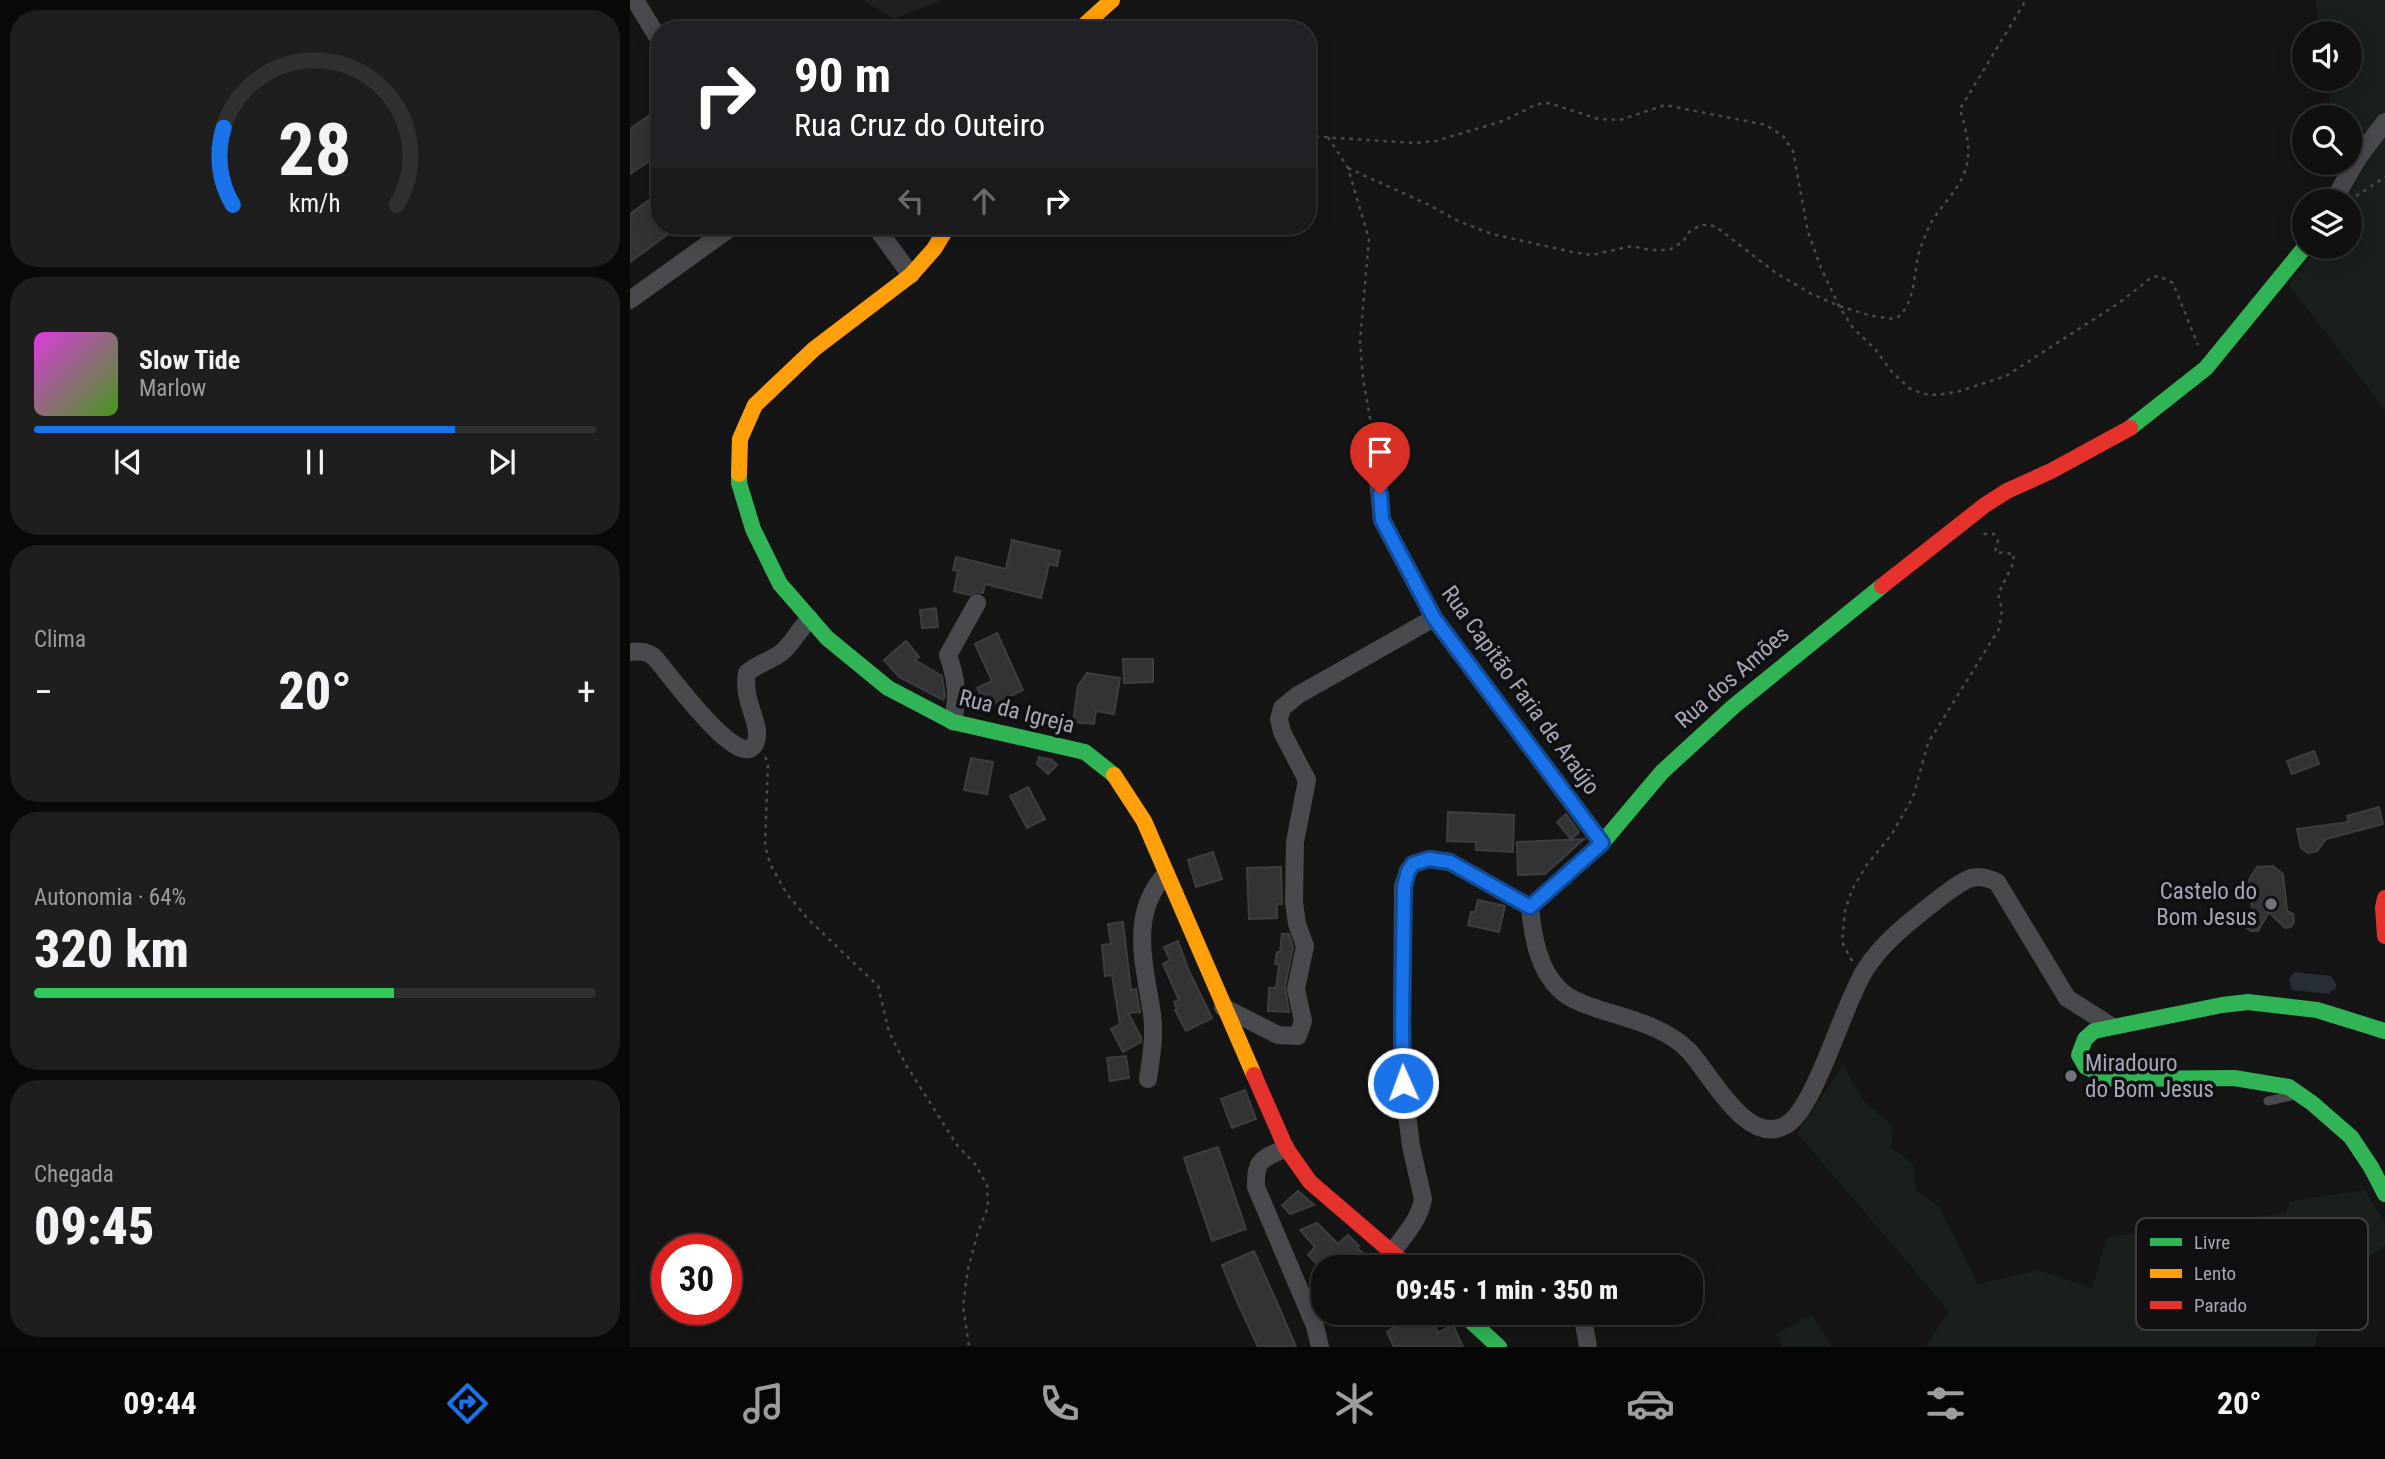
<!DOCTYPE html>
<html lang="pt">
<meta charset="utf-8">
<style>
:root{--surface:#101010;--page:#1e1e1e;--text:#f1f3f6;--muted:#9c9d9f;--line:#303030;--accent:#1a73e8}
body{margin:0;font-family:"Roboto Condensed",sans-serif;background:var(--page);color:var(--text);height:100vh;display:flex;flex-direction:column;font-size:26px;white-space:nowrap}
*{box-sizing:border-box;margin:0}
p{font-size:23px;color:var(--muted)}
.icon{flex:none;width:38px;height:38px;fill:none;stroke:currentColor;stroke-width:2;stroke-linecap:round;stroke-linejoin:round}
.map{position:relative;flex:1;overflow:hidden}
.details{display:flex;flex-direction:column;gap:10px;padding:10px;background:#090909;width:630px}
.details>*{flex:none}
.guide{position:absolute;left:21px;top:21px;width:665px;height:214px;border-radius:28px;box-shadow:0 4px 18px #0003,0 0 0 2px var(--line);background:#202124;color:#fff;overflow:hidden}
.tools{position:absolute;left:1662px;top:21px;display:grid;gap:14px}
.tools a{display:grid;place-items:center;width:70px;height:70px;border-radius:50%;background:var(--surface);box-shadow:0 4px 18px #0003,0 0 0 2px var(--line);font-size:35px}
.speed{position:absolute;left:21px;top:1234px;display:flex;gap:14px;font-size:35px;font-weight:700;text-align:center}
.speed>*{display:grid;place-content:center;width:91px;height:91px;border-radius:50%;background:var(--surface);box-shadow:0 4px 18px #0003,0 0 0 2px var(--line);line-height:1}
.speed .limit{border:10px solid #d22;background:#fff;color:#111}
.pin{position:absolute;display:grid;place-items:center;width:60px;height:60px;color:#fff;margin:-72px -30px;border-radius:50% 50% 50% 0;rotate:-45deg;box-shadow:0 0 7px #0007}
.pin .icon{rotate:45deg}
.me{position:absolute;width:77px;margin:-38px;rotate:358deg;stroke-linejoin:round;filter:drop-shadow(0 0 5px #0008)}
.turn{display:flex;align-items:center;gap:24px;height:147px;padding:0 28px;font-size:32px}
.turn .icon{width:91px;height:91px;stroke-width:2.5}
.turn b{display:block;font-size:49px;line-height:60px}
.lanes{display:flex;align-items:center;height:66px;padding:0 28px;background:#0003;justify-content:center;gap:35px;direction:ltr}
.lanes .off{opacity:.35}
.big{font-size:52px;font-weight:800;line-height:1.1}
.details .widget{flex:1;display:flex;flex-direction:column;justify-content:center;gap:10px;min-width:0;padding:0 24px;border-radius:28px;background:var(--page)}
.details .dial{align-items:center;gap:0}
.dial svg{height:182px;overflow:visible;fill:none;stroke:var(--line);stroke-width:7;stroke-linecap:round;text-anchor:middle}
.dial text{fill:var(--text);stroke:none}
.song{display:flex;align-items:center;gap:21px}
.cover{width:84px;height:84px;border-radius:10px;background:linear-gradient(135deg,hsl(300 70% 55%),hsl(100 70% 35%))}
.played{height:7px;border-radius:4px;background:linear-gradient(90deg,var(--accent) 75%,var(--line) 75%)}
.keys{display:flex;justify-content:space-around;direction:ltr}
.heat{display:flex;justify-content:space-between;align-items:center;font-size:38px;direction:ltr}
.charge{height:10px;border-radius:5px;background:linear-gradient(90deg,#34c759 64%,var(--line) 0)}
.trip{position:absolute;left:681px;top:1255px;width:392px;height:70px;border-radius:28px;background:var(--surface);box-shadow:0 4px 18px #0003,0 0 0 2px var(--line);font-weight:800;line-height:70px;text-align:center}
.tab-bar{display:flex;height:112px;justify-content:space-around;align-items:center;background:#060606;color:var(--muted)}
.tab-bar .icon{width:49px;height:49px}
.tab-bar .on{color:var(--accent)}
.tab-bar b{font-size:32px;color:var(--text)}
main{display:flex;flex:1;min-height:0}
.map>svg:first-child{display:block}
.built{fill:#201f22}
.green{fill:#19201b}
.water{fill:#282e38}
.building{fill:#323335;stroke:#3e3e41;stroke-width:2}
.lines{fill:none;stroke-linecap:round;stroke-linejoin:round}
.path{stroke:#4b4b50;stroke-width:2.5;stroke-dasharray:3.5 5;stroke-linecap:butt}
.lane{stroke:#494a4e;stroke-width:9}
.street{stroke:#494a4e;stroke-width:18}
.fast{stroke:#30b455;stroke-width:16}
.slow{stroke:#ff9f0a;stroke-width:16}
.jam{stroke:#e5322d;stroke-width:16}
.route-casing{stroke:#114b97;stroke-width:18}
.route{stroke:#1a73e8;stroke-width:12}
.poi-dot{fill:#73757e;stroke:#100f11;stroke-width:2.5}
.labels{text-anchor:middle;stroke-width:7;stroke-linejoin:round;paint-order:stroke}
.street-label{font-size:23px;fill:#a5a8b7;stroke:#100f11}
.poi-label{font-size:23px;fill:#a5a8b7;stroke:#100f11;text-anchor:end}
.key{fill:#100f11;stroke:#3d3d43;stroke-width:2}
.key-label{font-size:19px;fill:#a5a8b7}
</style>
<main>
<section class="details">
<div class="widget dial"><svg viewBox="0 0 100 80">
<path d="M14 69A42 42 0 1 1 86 69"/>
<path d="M14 69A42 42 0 0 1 10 35" stroke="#1a73e8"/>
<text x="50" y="56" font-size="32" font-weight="700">28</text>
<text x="50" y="72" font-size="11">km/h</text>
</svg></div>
<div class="widget">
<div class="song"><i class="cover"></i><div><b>Slow Tide</b><p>Marlow</p></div></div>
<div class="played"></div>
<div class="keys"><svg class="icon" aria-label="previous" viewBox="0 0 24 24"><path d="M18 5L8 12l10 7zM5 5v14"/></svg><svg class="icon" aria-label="pause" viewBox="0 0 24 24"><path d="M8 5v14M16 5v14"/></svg><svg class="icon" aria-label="next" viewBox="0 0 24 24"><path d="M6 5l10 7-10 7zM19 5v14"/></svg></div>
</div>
<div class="widget"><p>Clima</p>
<div class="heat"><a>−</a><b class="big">20°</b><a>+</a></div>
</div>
<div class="widget"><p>Autonomia · 64%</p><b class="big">320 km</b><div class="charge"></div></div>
<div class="widget"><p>Chegada</p><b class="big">09:45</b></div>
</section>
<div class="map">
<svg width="1755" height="1347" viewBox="0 0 1755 1347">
<rect width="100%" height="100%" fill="#151515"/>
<path class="built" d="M 233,0 L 313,0 L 264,19 Z"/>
<path class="green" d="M 1686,0 L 1755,0 L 1755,410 L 1659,285 L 1688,247 L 1720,247 L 1720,201 L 1714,201 L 1708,163 L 1720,163 L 1720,117 L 1702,117 L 1697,79 L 1720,79 L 1720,33 L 1690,33 Z
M 1213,1065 L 1233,1100 L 1263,1127 L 1261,1147 L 1283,1164 L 1286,1190 L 1309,1207 L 1348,1284 L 1408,1270 L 1462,1288 L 1477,1237 L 1656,1213 L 1660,1201 L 1735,1190 L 1755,1223 L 1755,1245 L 1706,1280 L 1684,1347 L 1295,1347 L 1319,1311 L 1167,1133 Z
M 1182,1315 L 1202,1347 L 1152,1347 L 1146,1334 Z"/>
<path class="water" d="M 1664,972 L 1701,976 L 1706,984 L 1706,988 L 1700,992 L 1700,994 L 1662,990 L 1659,980 Z"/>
<path class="building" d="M 30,108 L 30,154 L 0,174 L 0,129 Z
M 30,192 L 30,226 L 49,226 L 0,262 L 0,214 Z
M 382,540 L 430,551 L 427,566 L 419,564 L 411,598 L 355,584 L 353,593 L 346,592 L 339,595 L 324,591 L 328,571 L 323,570 L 326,557 L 376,569 Z
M 306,608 L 308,627 L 292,628 L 290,610 Z
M 367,633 L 393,690 L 357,707 L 347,688 L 362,681 L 345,644 Z
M 276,641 L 289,657 L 285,660 L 312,676 L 315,696 L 313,700 L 269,677 L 254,660 Z
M 493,659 L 523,659 L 523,682 L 494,683 Z
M 457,673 L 490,678 L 484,714 L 466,711 L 464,724 L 443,722 L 448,686 Z
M 1684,751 L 1689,764 L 1662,774 L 1657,761 Z
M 409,757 L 422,760 L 427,765 L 418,774 L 407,764 Z
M 341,758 L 363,762 L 357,794 L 334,790 Z
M 398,787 L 415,819 L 397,828 L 380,796 Z
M 1749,807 L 1753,824 L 1696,839 L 1687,851 L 1678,853 L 1671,848 L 1667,829 L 1719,822 L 1717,816 Z
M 818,812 L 884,815 L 883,852 L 846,850 L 846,842 L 817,841 Z
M 936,814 L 949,832 L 941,839 L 927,822 Z
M 954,839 L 915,874 L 888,875 L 887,842 Z
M 583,852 L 592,879 L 566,887 L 558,860 Z
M 1643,866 L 1653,874 L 1657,911 L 1663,914 L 1664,922 L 1661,927 L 1655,928 L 1639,912 L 1628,931 L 1621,931 L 1615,927 L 1615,920 L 1622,911 L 1619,880 L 1627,867 Z
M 651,867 L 652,904 L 647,904 L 647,918 L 619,919 L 617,868 Z
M 848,900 L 875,906 L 869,932 L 838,925 L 841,912 L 845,912 Z
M 493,922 L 501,990 L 506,989 L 510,1012 L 498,1013 L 511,1037 L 511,1042 L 493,1052 L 481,1029 L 490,1024 L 482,975 L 475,976 L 472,945 L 481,944 L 478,924 Z
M 652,934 L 659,934 L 663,947 L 655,987 L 659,1012 L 638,1011 L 639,988 L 646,988 L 649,965 L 645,964 L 647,952 L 650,952 Z
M 548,941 L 559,971 L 582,1018 L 556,1031 L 545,1010 L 547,1009 L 544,1002 L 549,1000 L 533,964 L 540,960 L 534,947 Z
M 496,1056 L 499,1078 L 480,1081 L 477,1058 Z
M 615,1090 L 626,1119 L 602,1128 L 591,1099 Z
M 588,1147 L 616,1229 L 582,1241 L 554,1158 Z
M 668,1191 L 684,1205 L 660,1214 L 652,1205 Z
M 687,1223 L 708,1244 L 718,1235 L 729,1246 L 727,1248 L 750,1267 L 690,1267 L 678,1255 L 685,1247 L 670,1230 Z
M 624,1251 L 652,1314 L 666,1347 L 628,1347 L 605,1297 L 592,1265 Z
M 783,1312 L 798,1312 L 808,1333 L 823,1325 L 833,1347 L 764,1347 L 757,1332 Z"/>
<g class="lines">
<path class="path" d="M 677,136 L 784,143 L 806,141 L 873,121 L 907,104 L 919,103 L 968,119 L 990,120 L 1035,105 L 1136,125 L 1153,136 L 1163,151 L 1178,232 L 1191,268 L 1209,306 L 1223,328 L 1245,349 L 1262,372 L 1279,388 L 1293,394 L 1308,395 L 1330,391 L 1376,376 L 1489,303 L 1522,277 L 1529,276 L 1543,283 L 1568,345
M 698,137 L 718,168 L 739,239 L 730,341 L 733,378 L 741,424
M 718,168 L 799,205 L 828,221 L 862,234 L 942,252 L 962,255 L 1002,246 L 1020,250 L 1039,250 L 1053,242 L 1060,231 L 1071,225 L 1085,226 L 1146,273 L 1180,293 L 1209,306 L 1242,316 L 1265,319 C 1288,304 1282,270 1291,246 C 1295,238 1297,229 1302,221 C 1315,200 1336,184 1338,157 C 1340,142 1334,124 1330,109 L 1396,0
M 1726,196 L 1755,177
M 135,757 L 138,763 L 135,846 L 140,864 L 157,894 L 177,918 L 248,986 L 259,1032 L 276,1065 L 327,1145 L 345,1164 L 357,1185 L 358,1207 L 348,1232 L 338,1269 L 333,1306 L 339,1347
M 1222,961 L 1212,942 L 1215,911 L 1222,890 L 1236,866 L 1262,834 L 1283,797 L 1298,743 L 1369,629 L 1372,610 L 1368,594 L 1382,566 L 1384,554 L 1365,552 L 1368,541 L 1364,534 L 1353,534"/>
<path class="lane" d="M 1638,1101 L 1661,1096"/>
<path class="street" d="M 5,0 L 30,41
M 1703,201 L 1728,158 L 1755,122
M 245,226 L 281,275
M 0,300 L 103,226
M 744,442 L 752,520 L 804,618 L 972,843
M 0,652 C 10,651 18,651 25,658 C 34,667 119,787 127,737 C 129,720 112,699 117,673 C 127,664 140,661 151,653 C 163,643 169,629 180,619
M 323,722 C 328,695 327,681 318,655 L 347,603
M 593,1007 L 648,1035 L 668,1036 L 673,1021 L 666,989 L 675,946 L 667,924 L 664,902 L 665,842 L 677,780 L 652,732 L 649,719 L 652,708 L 668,695 L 804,618
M 518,1079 C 521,1058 525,1036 522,1014 C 515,966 498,914 536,874
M 656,1148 C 632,1159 625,1159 626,1187 L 685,1326 L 690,1347
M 762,1252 C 774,1236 790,1219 793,1199 L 781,1146 L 773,1083 L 772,1025 L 773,886 L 778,871 L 783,864 L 799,859 L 820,862 L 900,907 C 903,937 908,969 930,990 C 940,1000 955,1004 968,1009 C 999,1019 1036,1027 1059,1051 C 1080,1073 1117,1148 1156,1125 C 1185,1109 1213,1005 1235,970 C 1253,941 1284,918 1311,897 C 1332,882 1342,870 1367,882 L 1437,998 L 1481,1026
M 953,1318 L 958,1347"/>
<path class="fast" d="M 1500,428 L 1576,368 L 1675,247
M 109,474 L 109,483 L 123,529 L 150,584 L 197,638 L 258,688 L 323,722 L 455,752 L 484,775
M 900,907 L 972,843 L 1032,772 L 1104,706 L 1252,586
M 1755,1031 L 1687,1010 L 1618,1002 L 1592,1005 L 1464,1031 L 1455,1039 L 1449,1055 L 1456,1067 L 1483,1079 L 1604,1078 L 1659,1087 L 1682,1103 L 1721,1137 L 1741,1167 L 1755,1194
M 831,1312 L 869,1347"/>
<path class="slow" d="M 449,30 L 482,0
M 109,474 L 110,439 L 125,405 L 184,349 L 281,275 L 304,249 L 318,226
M 484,775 L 514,821 L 624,1075"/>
<path class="jam" d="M 1252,586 L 1355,505 L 1377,491 L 1421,471 L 1500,428
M 1755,898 L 1753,908 L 1755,936
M 624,1075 L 656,1148 L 680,1182 L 779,1267"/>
</g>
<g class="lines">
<g class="route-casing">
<path id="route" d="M 750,494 L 752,520 L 804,618 L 972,843 L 900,907 L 820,862 L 799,859 L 783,864 L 778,871 L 774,887 L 772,1025 L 773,1083"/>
</g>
<use href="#route" class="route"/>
</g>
<g class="poi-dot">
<circle cx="1641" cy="904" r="7"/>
<circle cx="1441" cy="1076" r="7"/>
</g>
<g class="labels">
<g class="street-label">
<text transform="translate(1102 677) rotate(-41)" y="8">Rua dos Amões</text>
<text transform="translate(891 690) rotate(54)" y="8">Rua Capitão Faria de Araújo</text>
<text transform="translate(387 711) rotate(14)" y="8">Rua da Igreja</text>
</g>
<g class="poi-label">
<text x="1627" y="899">Castelo do<tspan x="1627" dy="26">Bom Jesus</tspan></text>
<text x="1455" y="1071" text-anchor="start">Miradouro<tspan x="1455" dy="26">do Bom Jesus</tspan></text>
</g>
</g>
<rect x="1506" y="1218" width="232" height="112" rx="10" class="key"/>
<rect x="1520" y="1238" width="32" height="8" fill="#30b455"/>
<rect x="1520" y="1269" width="32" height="9" fill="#ff9f0a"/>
<rect x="1520" y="1301" width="32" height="8" fill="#e5322d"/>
<g class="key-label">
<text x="1564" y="1249">Livre</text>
<text x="1564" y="1280">Lento</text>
<text x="1564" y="1312">Parado</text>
</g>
</svg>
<div class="tools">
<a><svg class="icon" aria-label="sound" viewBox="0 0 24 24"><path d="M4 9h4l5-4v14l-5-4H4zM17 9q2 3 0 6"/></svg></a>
<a><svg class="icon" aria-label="search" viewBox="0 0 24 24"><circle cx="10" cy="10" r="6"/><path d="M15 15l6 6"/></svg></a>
<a><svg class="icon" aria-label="layers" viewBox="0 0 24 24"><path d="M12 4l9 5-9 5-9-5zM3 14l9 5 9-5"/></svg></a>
</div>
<div class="speed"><div class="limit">30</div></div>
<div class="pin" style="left:750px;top:494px;background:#d93025"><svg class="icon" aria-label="arrive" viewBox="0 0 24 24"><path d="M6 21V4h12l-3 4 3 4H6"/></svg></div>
<svg class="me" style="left:773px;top:1083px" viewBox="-20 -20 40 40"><circle r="17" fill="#1a73e8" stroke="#fff" stroke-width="3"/><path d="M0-11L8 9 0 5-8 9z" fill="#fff"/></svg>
<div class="trip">09:45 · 1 min · 350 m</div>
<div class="guide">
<div class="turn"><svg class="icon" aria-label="right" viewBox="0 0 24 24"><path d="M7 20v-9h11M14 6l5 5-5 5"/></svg><div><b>90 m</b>Rua Cruz do Outeiro</div></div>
<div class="lanes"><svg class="icon off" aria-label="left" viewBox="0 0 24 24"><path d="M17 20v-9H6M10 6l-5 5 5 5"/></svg><svg class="icon off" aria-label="ahead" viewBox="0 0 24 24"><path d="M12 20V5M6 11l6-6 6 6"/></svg><svg class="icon" aria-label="right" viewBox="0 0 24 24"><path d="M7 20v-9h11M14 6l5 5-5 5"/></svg></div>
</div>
</div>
</main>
<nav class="tab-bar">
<b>09:44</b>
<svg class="icon on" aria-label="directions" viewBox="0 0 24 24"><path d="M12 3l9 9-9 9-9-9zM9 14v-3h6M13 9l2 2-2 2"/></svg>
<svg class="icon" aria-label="music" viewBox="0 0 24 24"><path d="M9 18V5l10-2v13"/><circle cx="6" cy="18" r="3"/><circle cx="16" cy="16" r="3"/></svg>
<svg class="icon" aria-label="phone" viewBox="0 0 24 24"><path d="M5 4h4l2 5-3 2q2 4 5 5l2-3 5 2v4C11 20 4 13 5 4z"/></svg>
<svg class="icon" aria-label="climate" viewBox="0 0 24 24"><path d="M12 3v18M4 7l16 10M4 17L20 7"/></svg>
<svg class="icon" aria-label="car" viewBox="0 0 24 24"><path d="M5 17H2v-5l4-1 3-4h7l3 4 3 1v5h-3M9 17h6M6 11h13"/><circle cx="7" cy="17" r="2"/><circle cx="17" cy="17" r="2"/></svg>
<svg class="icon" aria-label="filters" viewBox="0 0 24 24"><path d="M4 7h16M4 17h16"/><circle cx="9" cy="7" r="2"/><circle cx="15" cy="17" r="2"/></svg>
<b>20°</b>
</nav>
